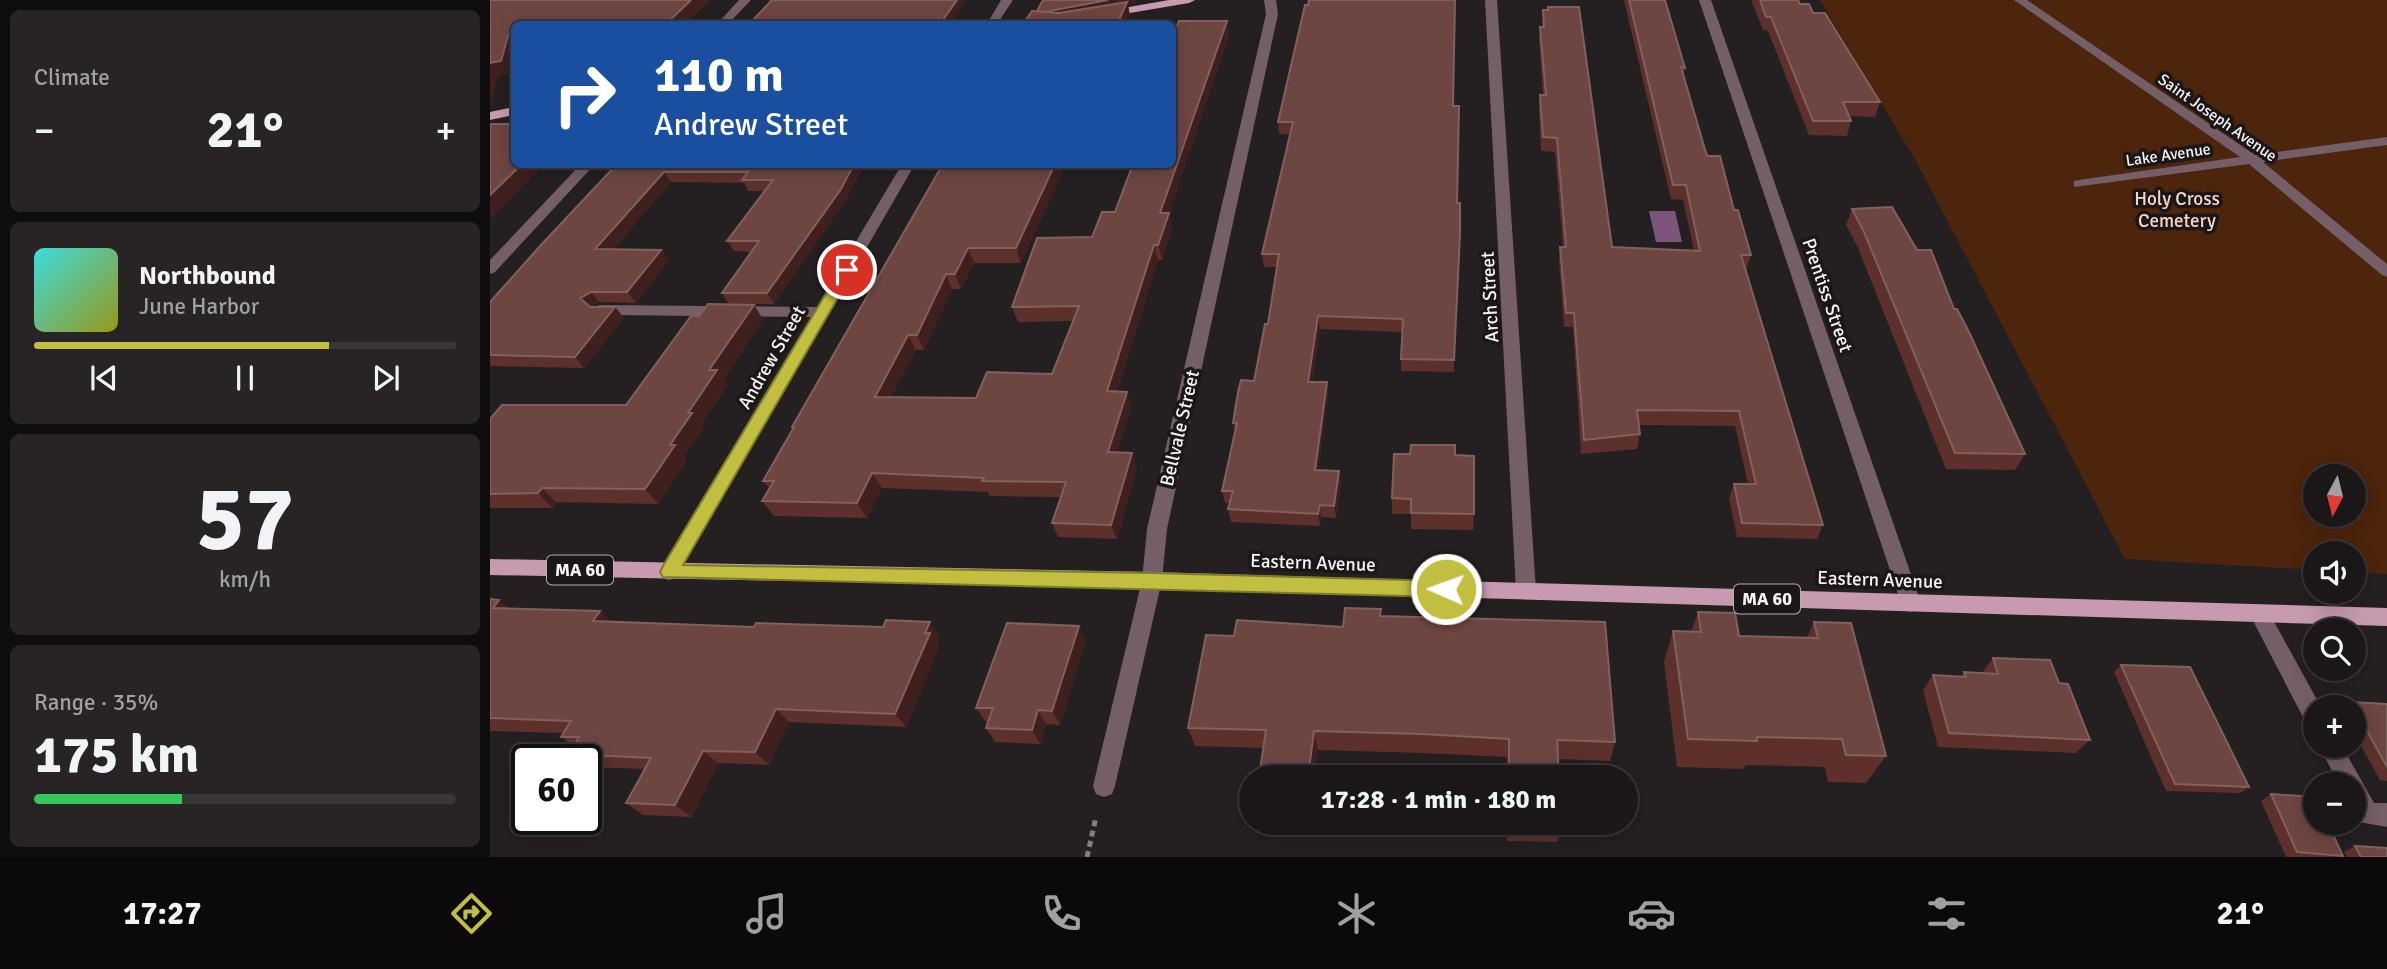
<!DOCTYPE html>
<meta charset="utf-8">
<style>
:root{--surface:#1b1718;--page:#282425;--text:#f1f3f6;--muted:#a09fa2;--line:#393637;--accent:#c1be40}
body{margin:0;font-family:Signika,sans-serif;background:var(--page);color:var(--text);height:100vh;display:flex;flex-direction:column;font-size:26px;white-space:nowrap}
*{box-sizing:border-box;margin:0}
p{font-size:23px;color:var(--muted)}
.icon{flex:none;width:38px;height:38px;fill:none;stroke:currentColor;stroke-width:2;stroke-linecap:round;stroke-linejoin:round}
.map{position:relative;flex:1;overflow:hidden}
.sheet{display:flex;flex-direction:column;gap:10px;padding:10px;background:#0f0d0d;width:490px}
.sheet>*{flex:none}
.hud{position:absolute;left:21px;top:21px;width:665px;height:147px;border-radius:10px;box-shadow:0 4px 18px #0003,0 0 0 2px var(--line);background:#1a4fa0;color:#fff;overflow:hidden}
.needle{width:46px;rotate:187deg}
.tools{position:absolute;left:1813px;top:464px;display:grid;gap:14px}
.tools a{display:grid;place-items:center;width:63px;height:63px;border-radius:50%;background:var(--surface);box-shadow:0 4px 18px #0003,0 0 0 2px var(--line);font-size:35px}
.speed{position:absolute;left:21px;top:744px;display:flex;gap:14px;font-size:35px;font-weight:700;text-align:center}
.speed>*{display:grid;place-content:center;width:91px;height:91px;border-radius:50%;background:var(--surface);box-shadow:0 4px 18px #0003,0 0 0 2px var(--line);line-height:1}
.speed .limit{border:4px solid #111;border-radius:10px;background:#fff;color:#111}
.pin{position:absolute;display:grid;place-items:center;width:60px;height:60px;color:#fff;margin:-30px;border:4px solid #fff;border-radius:50%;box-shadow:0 2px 7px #0007}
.me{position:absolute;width:77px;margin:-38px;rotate:272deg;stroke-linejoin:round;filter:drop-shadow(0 0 5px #0008)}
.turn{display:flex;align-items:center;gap:24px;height:147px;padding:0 28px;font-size:32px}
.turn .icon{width:91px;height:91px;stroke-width:2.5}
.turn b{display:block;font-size:49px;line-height:60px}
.big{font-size:52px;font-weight:700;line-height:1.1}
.sheet .card{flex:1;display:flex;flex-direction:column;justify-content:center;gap:10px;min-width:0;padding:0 24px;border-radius:10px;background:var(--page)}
.sheet .dial{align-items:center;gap:0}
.dial b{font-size:91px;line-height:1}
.song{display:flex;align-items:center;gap:21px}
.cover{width:84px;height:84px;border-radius:10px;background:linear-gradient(135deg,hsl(180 70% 55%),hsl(60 70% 35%))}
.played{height:7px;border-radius:4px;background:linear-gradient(90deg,var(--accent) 70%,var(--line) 70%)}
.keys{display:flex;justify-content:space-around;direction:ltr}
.heat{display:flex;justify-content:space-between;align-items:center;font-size:38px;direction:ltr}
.charge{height:10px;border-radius:5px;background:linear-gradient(90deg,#34c759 35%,var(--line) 0)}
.trip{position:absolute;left:749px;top:765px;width:399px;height:70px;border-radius:35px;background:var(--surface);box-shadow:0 4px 18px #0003,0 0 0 2px var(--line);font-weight:700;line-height:70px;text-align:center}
.tabs{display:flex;height:112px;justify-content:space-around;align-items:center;background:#0b090a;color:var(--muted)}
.tabs .icon{width:49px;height:49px}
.tabs .current{color:var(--accent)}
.tabs b{font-size:32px;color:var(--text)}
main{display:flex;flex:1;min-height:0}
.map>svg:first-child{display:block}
.green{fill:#4d240c;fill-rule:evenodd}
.water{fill:#7c567a}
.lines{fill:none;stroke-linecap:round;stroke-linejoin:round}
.path{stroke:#848080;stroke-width:5;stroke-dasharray:6 4.5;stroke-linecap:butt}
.minor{fill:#745e68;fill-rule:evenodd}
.major{fill:#c89ab0;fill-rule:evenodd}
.wall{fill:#5d302b}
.shaded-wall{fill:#3f201e}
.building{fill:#6d4541;stroke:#82605c;stroke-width:2}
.route{fill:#c1be40;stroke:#7d7c2a;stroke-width:2}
.labels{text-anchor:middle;stroke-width:7;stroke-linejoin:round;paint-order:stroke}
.far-street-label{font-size:16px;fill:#f6f3f3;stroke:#1b1617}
.shield{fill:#1b1617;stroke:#b4b1b1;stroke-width:2}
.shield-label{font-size:18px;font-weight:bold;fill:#f6f3f3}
.park-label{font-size:19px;fill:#f6d6c7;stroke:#1b1617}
.street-label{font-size:19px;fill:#f6f3f3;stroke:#1b1617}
</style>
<main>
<section class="sheet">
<div class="card"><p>Climate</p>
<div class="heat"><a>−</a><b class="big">21°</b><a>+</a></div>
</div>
<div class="card">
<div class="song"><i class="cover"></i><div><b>Northbound</b><p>June Harbor</p></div></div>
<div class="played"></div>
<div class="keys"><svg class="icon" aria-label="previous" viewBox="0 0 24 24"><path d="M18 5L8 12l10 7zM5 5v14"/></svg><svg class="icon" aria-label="pause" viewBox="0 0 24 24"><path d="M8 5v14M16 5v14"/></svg><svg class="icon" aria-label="next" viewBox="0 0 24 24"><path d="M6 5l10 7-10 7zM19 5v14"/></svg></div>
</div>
<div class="card dial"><b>57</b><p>km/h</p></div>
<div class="card"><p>Range · 35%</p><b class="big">175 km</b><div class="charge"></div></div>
</section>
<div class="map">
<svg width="1897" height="857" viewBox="0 0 1897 857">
<rect width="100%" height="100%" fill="#241f20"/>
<path class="green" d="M 1330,0 L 1897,0 L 1897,574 L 1864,572 L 1864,553 L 1825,553 L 1825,570 L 1635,559 L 1427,163 ZM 1825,476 L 1864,476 L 1864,514 L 1825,514 Z"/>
<path class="water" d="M 1159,211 L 1185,211 L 1192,242 L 1166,242 Z"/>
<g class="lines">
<path class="path" d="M 597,857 L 606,817"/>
<path class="minor" d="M 249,0 L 261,0 L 238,24 L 227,24 Z
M 511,0 L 523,0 L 507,24 L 497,24 Z
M 774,0 L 786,0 L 788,14 L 677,529 L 672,580 L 625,786 L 622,794 L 614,797 L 606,794 L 603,786 L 652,580 L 657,529 L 776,14 Z
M 995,0 L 1007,0 L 1046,591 L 1043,597 L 1036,599 L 1029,597 L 1026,591 Z
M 1209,0 L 1221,0 L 1431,603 L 1428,609 L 1421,612 L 1414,609 L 1411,603 Z
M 1524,0 L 1537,0 L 1765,155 L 1897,137 L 1897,145 L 1773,162 L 1897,264 L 1897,277 L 1892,275 L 1759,164 L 1584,187 L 1584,181 L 1589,180 L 1750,157 Z
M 91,164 L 105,164 L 5,272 L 0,274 L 0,260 Z
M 412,164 L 425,164 L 186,578 L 179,580 L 172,578 L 169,572 L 172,566 L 321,317 L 109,315 L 101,310 L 109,305 L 327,307 Z
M 1769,604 L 1776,607 L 1831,707 L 1825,707 L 1825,728 L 1817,725 L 1759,613 L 1762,607 Z
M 1829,746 L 1852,746 L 1884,803 L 1897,803 L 1897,827 L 1869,822 L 1864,812 L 1864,784 L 1849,784 Z"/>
<path class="major" d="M 679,0 L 705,0 L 699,3 L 616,17 L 610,14 L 616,11 Z
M 24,107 L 24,115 L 0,120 L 0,112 Z
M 0,559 L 662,572 L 1897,608 L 1897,626 L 662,588 L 0,575 Z"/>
</g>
<path class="wall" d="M 0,0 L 220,0 L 195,24 L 24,24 L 24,54 L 20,73 L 9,75 Z
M 1134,0 L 1175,0 L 1195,68 L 1194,75 L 1216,153 L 1244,210 L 1261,255 L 1256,270 L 1333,525 L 1327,539 L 1247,537 L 1239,498 L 1244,484 L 1258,484 L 1245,426 L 1149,425 L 1150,434 L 1147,449 L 1091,454 L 1083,327 L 1074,327 L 1069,261 L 1070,247 L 1073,247 L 1065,152 L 1051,151 L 1049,109 L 1050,95 L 1053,95 L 1049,40 L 1050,27 L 1052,27 L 1053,10 L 1122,247 L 1204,250 L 1193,200 L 1181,199 Z
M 1261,0 L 1308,0 L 1310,4 L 1323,13 L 1390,102 L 1385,117 L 1359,116 L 1361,121 L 1357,136 L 1319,135 L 1278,31 L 1273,30 Z
M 739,35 L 679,213 L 682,227 L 672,260 L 668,260 L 627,391 L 637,392 L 641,406 L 627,453 L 647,468 L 627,539 L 568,537 L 562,523 L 571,497 L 499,496 L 498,492 L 392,488 L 377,518 L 284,516 L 272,501 L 280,489 L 273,481 L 303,429 L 302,427 L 453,164 L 576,164 L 531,263 L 484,263 L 471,289 L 462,289 L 434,350 L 426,350 L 401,397 L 486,398 L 562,374 L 583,321 L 528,322 L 522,307 L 602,237 L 625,212 Z
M 963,106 L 969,106 L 964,372 L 911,371 L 911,359 L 912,332 L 830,329 L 822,382 L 837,382 L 838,395 L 828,470 L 849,471 L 851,483 L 846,518 L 831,517 L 830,526 L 741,522 L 738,509 L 740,503 L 735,503 L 732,491 L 745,433 L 743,423 L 764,381 L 778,324 L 787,267 L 774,267 L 772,254 L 800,134 L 789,134 L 788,122 Z
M 127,164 L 375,164 L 356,199 L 284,304 L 239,304 L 232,293 L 262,252 L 244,251 L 237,241 L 275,191 L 258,191 L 254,183 L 181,182 L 123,249 L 171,250 L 179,260 L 146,303 L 109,302 L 102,307 L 125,307 L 134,318 L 94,368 L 0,366 L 0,302 Z
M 1362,209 L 1427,250 L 1464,309 L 1535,454 L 1525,470 L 1456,469 L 1368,248 L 1356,225 Z
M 273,319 L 234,379 L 238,385 L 211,425 L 214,428 L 194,456 L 197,460 L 168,504 L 66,502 L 63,508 L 0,508 L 0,419 L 136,405 Z
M 965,455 L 984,514 L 983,530 L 921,529 L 921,514 L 902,514 L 902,498 Z
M 0,599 L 20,609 L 110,611 L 121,622 L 450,636 L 447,643 L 449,647 L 416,727 L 299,722 L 279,765 L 228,763 L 202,817 L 153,815 L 136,803 L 155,769 L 96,767 L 96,760 L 86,760 L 79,754 L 83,746 L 71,737 L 73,733 L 2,731 L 0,733 Z
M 1208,612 L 1249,636 L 1317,637 L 1324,622 L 1396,756 L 1376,783 L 1338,782 L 1335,767 L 1256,765 L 1253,769 L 1187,767 L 1174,662 L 1183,631 L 1201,632 Z
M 891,617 L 1125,742 L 1120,761 L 1068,759 L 1069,777 L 1017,777 L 1017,757 L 932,753 L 828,750 L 824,777 L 769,777 L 774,748 L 705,746 L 698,728 L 744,636 L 853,627 Z
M 596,640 L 570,725 L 556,724 L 550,744 L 505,742 L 496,728 L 498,722 L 496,722 L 486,708 Z
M 1503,658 L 1569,683 L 1600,740 L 1586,753 L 1448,747 L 1433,690 L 1443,675 L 1470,677 L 1474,672 L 1492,673 Z
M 1631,665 L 1759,787 L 1750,793 L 1676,791 L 1624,672 Z
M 1861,702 L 1897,704 L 1897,781 L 1890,780 L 1864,733 L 1864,707 L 1854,707 Z
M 1781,794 L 1853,856 L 1851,857 L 1796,857 L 1771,801 Z
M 769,822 L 818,822 L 818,829 L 770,827 Z
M 1017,822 L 1071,822 L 1071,825 L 1068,842 L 1017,841 Z
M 1865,846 L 1897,857 L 1857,857 L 1854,852 Z"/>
<path class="shaded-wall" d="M 201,0 L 220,0 L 195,24 L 176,24 Z
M 467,0 L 475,0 L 475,2 L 461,24 L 450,24 Z
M 618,0 L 647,0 L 646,3 L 638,4 L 640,15 L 636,24 L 548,21 L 545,13 Z
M 737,21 L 739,35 L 679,213 L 682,227 L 672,260 L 668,245 L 670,213 Z
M 18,36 L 24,46 L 24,54 L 20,73 L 9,75 L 0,104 L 0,63 Z
M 32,164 L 55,164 L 0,219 L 0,195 Z
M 364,164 L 375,164 L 356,199 L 284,304 L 277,293 Z
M 565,164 L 576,164 L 531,263 L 526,248 Z
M 174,172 L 181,182 L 113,260 L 105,249 Z
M 664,245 L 668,260 L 622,406 L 617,391 Z
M 478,248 L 484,263 L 471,289 L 465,274 Z
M 171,250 L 179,260 L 146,303 L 137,292 Z
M 456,274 L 462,289 L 434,350 L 427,335 Z
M 101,292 L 109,302 L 99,309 L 90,298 Z
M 264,305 L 273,319 L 234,379 L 238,385 L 211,425 L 214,428 L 194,456 L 197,460 L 168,504 L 155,489 L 198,413 L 219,370 Z
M 125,307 L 134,318 L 94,368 L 85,357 Z
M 828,316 L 830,329 L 820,394 L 818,382 Z
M 418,335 L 426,350 L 393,412 L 385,397 Z
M 837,382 L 838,395 L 827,482 L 825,470 Z
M 637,392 L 641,406 L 623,467 L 618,452 Z
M 642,453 L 647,468 L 627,539 L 621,525 Z
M 849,471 L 851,483 L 846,518 L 844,506 Z
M 382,473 L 392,488 L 377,518 L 367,503 Z
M 52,488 L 66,502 L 63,508 L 48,493 Z
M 830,505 L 831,517 L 830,526 L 828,514 Z
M 9,600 L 26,614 L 3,608 Z
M 110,611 L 125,625 L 103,621 Z
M 440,622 L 450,636 L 447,643 L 449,647 L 416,727 L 405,714 Z
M 589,626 L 596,640 L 570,725 L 562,711 Z
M 286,709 L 299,722 L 279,765 L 265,752 Z
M 548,710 L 556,724 L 550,744 L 542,730 Z
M 824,731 L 828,750 L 824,777 L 818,777 Z
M 213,751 L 228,763 L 202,817 L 185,805 Z"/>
<path class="building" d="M 0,0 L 201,0 L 176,24 L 24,24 L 24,36 L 18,36 L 11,61 L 0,63 Z
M 282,0 L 467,0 L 450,24 L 259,24 Z
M 553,0 L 618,0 L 554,12 L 547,11 Z
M 819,0 L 965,0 L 963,106 L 969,106 L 967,203 L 970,203 L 970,234 L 964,360 L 911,359 L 913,319 L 828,316 L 818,382 L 837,382 L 825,470 L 849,471 L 844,506 L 830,505 L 828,514 L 738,509 L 743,491 L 732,491 L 747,423 L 743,423 L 748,392 L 751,380 L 764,381 L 775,324 L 778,324 L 789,254 L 772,254 L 803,122 L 788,122 L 815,5 L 818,5 Z
M 1139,0 L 1175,0 L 1195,68 L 1191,67 L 1216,153 L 1218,156 L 1230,156 L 1244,210 L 1248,210 L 1261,255 L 1251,255 L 1333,525 L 1252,523 L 1244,484 L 1266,484 L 1249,411 L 1147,410 L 1150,434 L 1094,440 L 1084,313 L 1076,313 L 1070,247 L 1076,247 L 1067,138 L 1053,137 L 1050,95 L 1056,95 L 1050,27 L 1054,27 L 1053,10 L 1058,10 L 1058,7 L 1089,7 L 1122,247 L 1210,251 L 1196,185 L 1183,185 Z
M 1270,0 L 1308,0 L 1310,4 L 1319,4 L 1323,13 L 1335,13 L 1390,102 L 1353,102 L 1361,121 L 1323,121 L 1281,17 L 1276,17 Z
M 637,2 L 629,20 L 633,20 L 631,24 L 533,24 L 542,11 L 569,13 Z
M 689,21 L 737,21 L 670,213 L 679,213 L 668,245 L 664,245 L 617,391 L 637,392 L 618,452 L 642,453 L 621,525 L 562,523 L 576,482 L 492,481 L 494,478 L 382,473 L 367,503 L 272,501 L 284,481 L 273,481 L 304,427 L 302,427 L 453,164 L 565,164 L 526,248 L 478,248 L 465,274 L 456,274 L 427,335 L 418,335 L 385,397 L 486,398 L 497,372 L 562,374 L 589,306 L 522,307 L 547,238 L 602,237 L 612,212 L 625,212 L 643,164 L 682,164 L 682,37 Z
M 0,124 L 24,124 L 24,164 L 32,164 L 0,195 Z
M 127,164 L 364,164 L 351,189 L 277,293 L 232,293 L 269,241 L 237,241 L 283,180 L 252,180 L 258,172 L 174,172 L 105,249 L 171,250 L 137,292 L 101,292 L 90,298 L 100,307 L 125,307 L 85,357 L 0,355 L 0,302 L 51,245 Z
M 1402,207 L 1427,250 L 1441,250 L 1464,309 L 1467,309 L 1479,332 L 1535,454 L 1465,453 L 1374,232 L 1362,209 Z
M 218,304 L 264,305 L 219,370 L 227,370 L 198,413 L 202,413 L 180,445 L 185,445 L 155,489 L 52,488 L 48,493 L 0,494 L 0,419 L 12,405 L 136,405 L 201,316 L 209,316 Z
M 921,445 L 965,445 L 965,455 L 984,456 L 984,514 L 921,513 L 921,499 L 902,498 L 904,454 L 920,454 Z
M 0,599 L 9,600 L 3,608 L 110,611 L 103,621 L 264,627 L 266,623 L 393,627 L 396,620 L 440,622 L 435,633 L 440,633 L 405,714 L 286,709 L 265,752 L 213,751 L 185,805 L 136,803 L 161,758 L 79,754 L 89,737 L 71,737 L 81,721 L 0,718 Z
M 855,608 L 891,609 L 890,616 L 1115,622 L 1125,742 L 1067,740 L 1069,777 L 1019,777 L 1019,739 L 932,734 L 824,731 L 818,777 L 769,777 L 776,730 L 698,728 L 716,635 L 744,636 L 747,620 L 853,627 Z
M 1208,612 L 1245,613 L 1249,636 L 1328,638 L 1324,622 L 1361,623 L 1396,756 L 1356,755 L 1352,739 L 1267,737 L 1267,741 L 1198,739 L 1183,631 L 1211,632 Z
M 517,623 L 589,626 L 562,711 L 548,710 L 542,730 L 496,728 L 503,708 L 486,708 Z
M 1503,658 L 1560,660 L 1569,683 L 1578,684 L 1600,740 L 1459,733 L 1443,675 L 1476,677 L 1474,672 L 1508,674 Z
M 1631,665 L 1700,667 L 1759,787 L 1685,784 Z
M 1861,702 L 1897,704 L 1897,767 L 1864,707 Z
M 1781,794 L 1824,797 L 1825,822 L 1837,822 L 1853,856 L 1807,852 Z
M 1019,822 L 1071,822 L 1071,825 L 1019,824 Z
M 1865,846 L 1897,848 L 1897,857 L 1871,857 Z"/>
<path class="route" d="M 357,265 L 364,270 L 193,565 L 662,573 L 956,581 L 962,584 L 965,589 L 962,594 L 956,597 L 173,577 L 170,572 L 173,566 L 350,270 Z"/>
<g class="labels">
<g class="far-street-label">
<text transform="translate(1728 117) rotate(35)" y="6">Saint Joseph Avenue</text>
<text transform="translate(1678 154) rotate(-8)" y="6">Lake Avenue</text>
</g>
<g class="shield">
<rect x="57" y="555.5" width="66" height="29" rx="5"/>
<rect x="1244" y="584.5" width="66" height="29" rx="5"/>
</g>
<g class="shield-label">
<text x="90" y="576">MA 60</text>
<text x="1277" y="605">MA 60</text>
</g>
<g class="park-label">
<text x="1687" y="205">Holy Cross<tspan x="1687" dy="22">Cemetery</tspan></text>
</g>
<g class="street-label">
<text transform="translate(1338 295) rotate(71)" y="7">Prentiss Street</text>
<text transform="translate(999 297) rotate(-93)" y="7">Arch Street</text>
<text transform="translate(281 357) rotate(-60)" y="7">Andrew Street</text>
<text transform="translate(689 428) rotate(-77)" y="7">Bellvale Street</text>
<text transform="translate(823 562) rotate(2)" y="7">Eastern Avenue</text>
<text transform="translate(1390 579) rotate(2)" y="7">Eastern Avenue</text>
</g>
</g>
</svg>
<div class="tools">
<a><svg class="needle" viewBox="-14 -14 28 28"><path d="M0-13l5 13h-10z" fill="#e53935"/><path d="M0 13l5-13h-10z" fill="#a09fa2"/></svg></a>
<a><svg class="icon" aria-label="sound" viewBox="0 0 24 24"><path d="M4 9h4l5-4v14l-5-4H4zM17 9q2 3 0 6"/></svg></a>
<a><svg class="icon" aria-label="search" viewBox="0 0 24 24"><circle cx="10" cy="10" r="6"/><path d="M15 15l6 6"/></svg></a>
<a>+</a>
<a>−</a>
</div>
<div class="speed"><div class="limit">60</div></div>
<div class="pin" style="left:357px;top:270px;background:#d93025"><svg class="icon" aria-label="arrive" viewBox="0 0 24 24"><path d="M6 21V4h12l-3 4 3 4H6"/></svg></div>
<svg class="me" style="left:956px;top:589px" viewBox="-20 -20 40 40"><circle r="17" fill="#c1be40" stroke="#fff" stroke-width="3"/><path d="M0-11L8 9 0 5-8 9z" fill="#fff"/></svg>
<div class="trip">17:28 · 1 min · 180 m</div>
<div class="hud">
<div class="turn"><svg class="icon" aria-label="right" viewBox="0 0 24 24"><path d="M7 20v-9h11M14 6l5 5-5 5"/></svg><div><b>110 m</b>Andrew Street</div></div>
</div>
</div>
</main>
<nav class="tabs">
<b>17:27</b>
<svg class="icon current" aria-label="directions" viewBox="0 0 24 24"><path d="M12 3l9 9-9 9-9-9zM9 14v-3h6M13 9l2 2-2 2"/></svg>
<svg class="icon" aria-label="music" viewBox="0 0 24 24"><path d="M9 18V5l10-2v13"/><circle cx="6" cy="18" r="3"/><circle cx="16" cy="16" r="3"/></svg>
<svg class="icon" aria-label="phone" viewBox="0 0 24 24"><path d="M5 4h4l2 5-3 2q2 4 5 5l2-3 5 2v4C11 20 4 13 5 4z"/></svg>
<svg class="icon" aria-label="climate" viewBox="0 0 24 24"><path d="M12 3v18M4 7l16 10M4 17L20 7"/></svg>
<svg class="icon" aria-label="car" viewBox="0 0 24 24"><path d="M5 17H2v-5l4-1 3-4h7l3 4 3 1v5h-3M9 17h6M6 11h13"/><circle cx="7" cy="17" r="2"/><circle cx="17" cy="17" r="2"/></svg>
<svg class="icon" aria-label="filters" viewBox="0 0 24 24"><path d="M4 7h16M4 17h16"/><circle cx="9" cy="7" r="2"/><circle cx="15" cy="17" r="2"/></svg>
<b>21°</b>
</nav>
